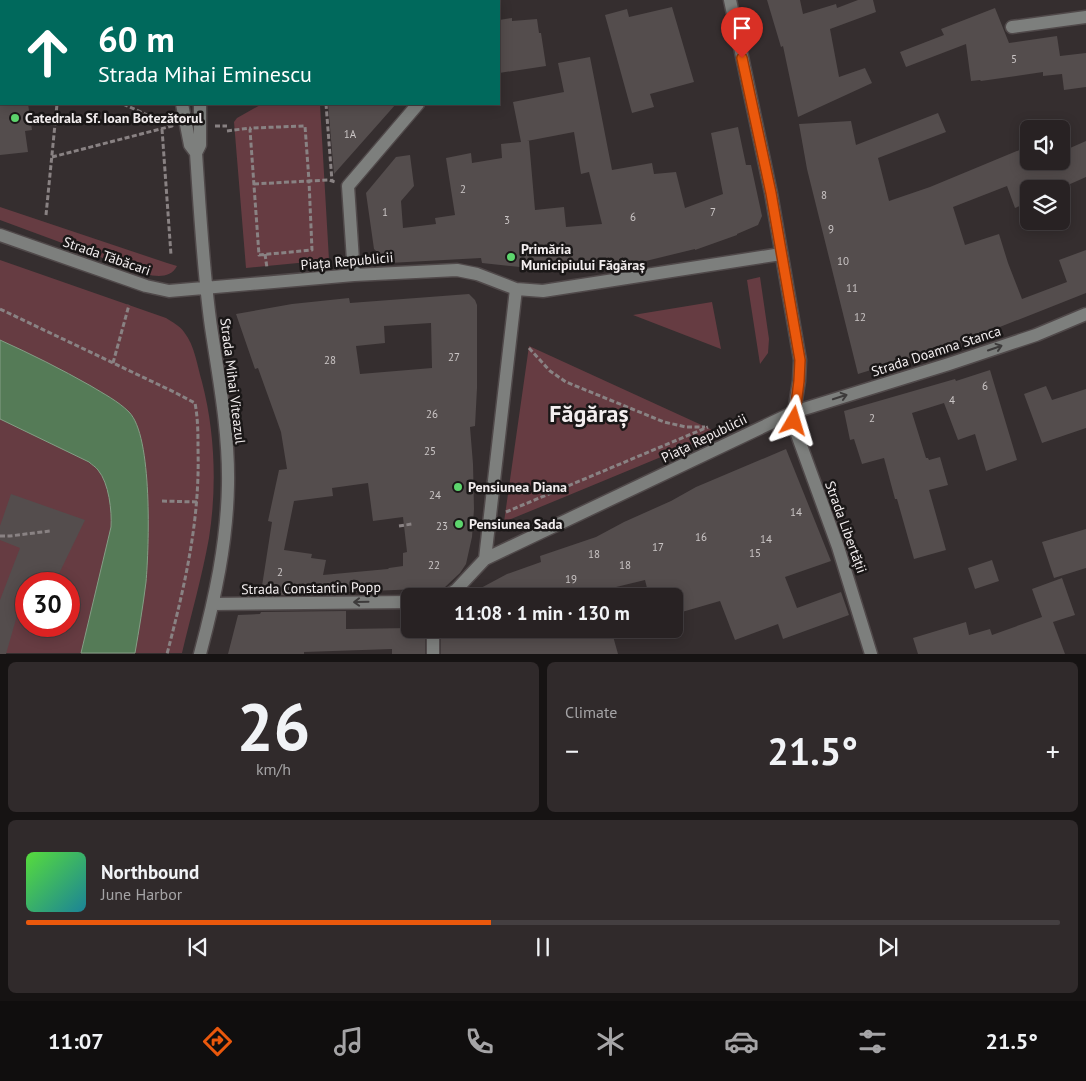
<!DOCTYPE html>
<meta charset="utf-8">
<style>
:root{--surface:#282223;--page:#302a2b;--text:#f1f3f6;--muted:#a5a4a6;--line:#443f41;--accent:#ea580c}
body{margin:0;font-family:"PT Sans",sans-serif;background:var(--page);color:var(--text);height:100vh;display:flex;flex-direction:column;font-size:19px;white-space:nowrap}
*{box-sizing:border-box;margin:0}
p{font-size:16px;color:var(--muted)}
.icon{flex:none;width:28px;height:28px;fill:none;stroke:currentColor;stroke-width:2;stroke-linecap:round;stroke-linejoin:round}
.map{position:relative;height:654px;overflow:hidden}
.side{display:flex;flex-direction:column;gap:8px;padding:8px;background:#161313;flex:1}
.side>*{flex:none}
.hud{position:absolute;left:0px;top:0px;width:500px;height:105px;box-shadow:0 2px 12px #0003,0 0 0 1px var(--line);background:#00695c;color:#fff;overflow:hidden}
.fabs{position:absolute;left:1020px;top:120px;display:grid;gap:10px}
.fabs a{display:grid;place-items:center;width:50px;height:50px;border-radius:8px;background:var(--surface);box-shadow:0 2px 12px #0003,0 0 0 1px var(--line);font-size:25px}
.speed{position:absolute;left:15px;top:572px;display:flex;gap:10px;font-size:25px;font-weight:700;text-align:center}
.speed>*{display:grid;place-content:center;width:65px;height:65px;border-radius:50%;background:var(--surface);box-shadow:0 2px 12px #0003,0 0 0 1px var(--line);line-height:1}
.speed .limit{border:8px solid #d22;background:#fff;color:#111}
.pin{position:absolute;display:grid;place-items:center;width:42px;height:42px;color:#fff;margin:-51px -21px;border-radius:50% 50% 50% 0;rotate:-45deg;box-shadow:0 0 5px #0007}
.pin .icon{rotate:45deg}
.me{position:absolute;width:55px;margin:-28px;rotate:7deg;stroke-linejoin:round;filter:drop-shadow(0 0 4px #0008)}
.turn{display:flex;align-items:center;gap:18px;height:105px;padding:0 15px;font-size:22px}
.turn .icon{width:65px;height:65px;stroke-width:2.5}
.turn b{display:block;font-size:35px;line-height:42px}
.big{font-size:38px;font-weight:600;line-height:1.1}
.side .card{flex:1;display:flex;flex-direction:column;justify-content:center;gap:8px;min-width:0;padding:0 18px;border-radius:8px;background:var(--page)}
.side .dial{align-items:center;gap:0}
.dial b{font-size:65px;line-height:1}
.song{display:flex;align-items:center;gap:15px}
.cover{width:60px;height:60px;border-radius:8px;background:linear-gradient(135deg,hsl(110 70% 55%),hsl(190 70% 35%))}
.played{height:5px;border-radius:2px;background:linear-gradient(90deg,var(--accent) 45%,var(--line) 45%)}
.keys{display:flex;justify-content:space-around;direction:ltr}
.heat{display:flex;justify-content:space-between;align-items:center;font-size:28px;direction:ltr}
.side .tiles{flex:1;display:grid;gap:8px;grid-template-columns:1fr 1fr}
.card:last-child{grid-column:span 2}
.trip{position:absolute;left:401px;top:588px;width:282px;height:50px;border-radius:8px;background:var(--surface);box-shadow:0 2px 12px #0003,0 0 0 1px var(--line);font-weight:600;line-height:50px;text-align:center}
.dock{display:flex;height:80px;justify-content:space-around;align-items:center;background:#100e0e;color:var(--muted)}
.dock .icon{width:35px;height:35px}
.dock .selected{color:var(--accent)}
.dock b{font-size:22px;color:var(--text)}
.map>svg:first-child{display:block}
.green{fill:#663c42;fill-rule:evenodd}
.water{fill:#557b57;stroke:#849e85}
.building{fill:#544d4d;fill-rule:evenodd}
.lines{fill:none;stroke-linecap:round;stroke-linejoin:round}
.minor-casing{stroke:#50494a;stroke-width:15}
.major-casing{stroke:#50494a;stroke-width:15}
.path{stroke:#898283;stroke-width:3;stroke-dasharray:5 2.5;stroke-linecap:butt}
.minor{stroke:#7d7f7d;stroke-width:12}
.major{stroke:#caceca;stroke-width:12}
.oneway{stroke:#3d3b3b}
.route-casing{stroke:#983908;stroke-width:12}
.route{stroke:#ea580c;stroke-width:9}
.poi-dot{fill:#5dd56d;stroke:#1a1717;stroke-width:2}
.labels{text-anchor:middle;stroke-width:5;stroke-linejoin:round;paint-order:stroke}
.number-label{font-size:11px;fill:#cbc6c6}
.poi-label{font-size:14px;font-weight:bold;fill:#f3eeef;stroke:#1a1717;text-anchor:start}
.street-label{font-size:14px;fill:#f3eeef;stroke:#1a1717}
.town-label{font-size:24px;font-weight:bold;fill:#f3eeef;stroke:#1a1717}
</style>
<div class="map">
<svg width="1086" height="654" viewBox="0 0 1086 654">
<rect width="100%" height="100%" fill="#352e2f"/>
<path class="green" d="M 262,104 L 320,104 L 329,260 L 246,268 L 234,122 L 237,118 Z
M 0,207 L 167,263 L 177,266 C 171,278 157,277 146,274 L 0,220 Z
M 0,260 L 166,318 C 172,322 180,326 184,332 C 195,346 197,365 202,382 C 215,432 217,487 209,538 C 202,577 191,615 182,653 L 0,653 ZM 26,584 L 69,584 L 69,626 L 26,626 Z
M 760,277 L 769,339 L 768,353 L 760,364 L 747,280 Z
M 712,302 L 721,349 L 633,315 Z
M 529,346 L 719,433 L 504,522 Z"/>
<path class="water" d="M 0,340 C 31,354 61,369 91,386 C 104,394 118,401 129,412 C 153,436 149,548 146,582 C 143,606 139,630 135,653 L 81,653 L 111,527 C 112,511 109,483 98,470 C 96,467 92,465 89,462 L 0,419 Z"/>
<path class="building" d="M 767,0 L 800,0 L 803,14 L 836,4 L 837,8 L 858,0 L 873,0 L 876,12 L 830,29 L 839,77 L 865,68 L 872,83 L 798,117 L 783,46 L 781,47 Z
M 672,7 L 694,82 L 650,94 L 654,107 L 632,113 L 605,15 L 627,9 L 629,17 Z
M 995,8 L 1009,43 L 1057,36 L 1060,56 L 1086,53 L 1086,87 L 1064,90 L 1062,74 L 1043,76 L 1043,72 L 981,81 L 980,80 L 971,81 L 966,44 L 906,67 L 900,52 L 944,35 L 941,29 Z
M 512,18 L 512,21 L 537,19 L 539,33 L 541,33 L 546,66 L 499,73 L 499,20 Z
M 590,57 L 612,170 L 652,163 L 654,174 L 676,172 L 685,208 L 723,194 L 711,133 L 738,127 L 746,165 L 751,165 L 762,216 L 758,225 L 737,234 L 737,235 L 695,250 L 695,249 L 613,269 L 568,272 L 482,263 L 481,258 L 389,263 L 374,249 L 366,193 L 396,157 L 410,155 L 414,186 L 401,201 L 403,228 L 436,224 L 435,218 L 455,215 L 446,158 L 471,153 L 472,163 L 502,158 L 501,144 L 521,142 L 513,102 L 564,92 L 558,63 ZM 574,132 L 581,174 L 589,172 L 602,224 L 566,227 L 564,207 L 535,210 L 529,141 L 527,141 Z
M 0,104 L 28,104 L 32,130 L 25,131 L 28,152 L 0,155 Z
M 328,104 L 396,104 L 334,174 Z
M 938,113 L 946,132 L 878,158 L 889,201 L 930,187 L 1029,146 L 1029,161 L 1061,161 L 1061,152 L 1086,141 L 1086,177 L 1059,189 L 1029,189 L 1029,202 L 1015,208 L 1007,186 L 953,207 L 965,245 L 999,234 L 1008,263 L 1022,299 L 1067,282 L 1059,260 L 1086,250 L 1086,293 L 962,342 L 858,374 L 807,169 L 799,124 L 851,121 L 856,145 Z
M 469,294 L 475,300 L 477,305 L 477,388 L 475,426 L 470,427 L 473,464 L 474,509 L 472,537 L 466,564 L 460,573 L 444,588 L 346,592 L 346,595 L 264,595 L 266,586 L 262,586 L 272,522 L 268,521 L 279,470 L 287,469 L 281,432 L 258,368 L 255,369 L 236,314 L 292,304 L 349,298 L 350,303 ZM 431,323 L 432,368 L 360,374 L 356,346 L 385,343 L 384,326 ZM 368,483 L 373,521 L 403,517 L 407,552 L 403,553 L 403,566 L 389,568 L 388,569 L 323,575 L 326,560 L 311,558 L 312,554 L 284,550 L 294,501 L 333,496 L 332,488 Z
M 990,370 L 1017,460 L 986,471 L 975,434 L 958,440 L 944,403 L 912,413 L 926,458 L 928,458 L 929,460 L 940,457 L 948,485 L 929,490 L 946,550 L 914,559 L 897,499 L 895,499 L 884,458 L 862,464 L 854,439 L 850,440 L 844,411 L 955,379 L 956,381 Z
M 1046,386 L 1052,400 L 1086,389 L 1086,428 L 1042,443 L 1024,394 Z
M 786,449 L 831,561 L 785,577 L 797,608 L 841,592 L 849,615 L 783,639 L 778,624 L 735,640 L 720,601 L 675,614 L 675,596 L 649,596 L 645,580 L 612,588 L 614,596 L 466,596 L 507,574 L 541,562 L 540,556 L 596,537 L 624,522 L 671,501 L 696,487 Z
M 11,494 L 85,520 L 54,584 L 26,584 L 6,654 L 0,654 L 0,600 L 20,548 L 0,540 L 0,526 Z
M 1086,529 L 1086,568 L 1054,578 L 1042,542 Z
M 992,560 L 999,581 L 975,589 L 968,568 Z
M 1062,578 L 1075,615 L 1053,622 L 1065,654 L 918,654 L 913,638 L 966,622 L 969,635 L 990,629 L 992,635 L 1042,617 L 1032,589 Z
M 346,611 L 346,629 L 410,628 L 410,633 L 416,629 L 425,629 L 425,654 L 392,654 L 392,649 L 304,652 L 304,654 L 228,654 L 238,615 L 260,614 L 261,612 Z
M 441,629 L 611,629 L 618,654 L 441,654 Z"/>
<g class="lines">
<g class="minor-casing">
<path id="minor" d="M 415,0 L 415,1
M 730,0 L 771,193 L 800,360 L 799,381 L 794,412 L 795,429 L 838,547 L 871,654
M 297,1 L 297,0
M 1012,27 L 1086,17
M 182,104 L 190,145 L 196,153
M 0,235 L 146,286 L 169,291 L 354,275 L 457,270 L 477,274 L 516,289 L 543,291 L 781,254
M 354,275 L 348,186 L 418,104
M 485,559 L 516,289
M 447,596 L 456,590 L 485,559 L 794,412 L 949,364 L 1036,335 L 1086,314
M 213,604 L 410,602
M 200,654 C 215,598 227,543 228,485 C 229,432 219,380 211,327 C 203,270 200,211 196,153 L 200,145 L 200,104
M 433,654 L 433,629"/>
</g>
<g class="major-casing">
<path id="major" d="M 106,0 L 107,1
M 243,1 L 243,0
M 264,1 L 267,0
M 0,9 L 1,9"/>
</g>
<path class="path" d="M 326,104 L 332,181
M 215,126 L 227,126
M 162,129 L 171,255
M 227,131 L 250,128
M 52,157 L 172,126 L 123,104
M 254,184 L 309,181 L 312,250 L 259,255 L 250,130 L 251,128 L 305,126 L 309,181 L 329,180 L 335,182
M 46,215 L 57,104
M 265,254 L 267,268
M 0,309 L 174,392 L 195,403 C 198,419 198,434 198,449 C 200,521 185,585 167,654
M 529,348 L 550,371 L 566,382 L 664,422 L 686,427 L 705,427
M 113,363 L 129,305
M 162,501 L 197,502
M 506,512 L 708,427
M 399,526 L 412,524
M 0,536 L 10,536 L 50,531"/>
<use href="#minor" class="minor"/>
<use href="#major" class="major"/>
</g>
<defs><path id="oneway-shaft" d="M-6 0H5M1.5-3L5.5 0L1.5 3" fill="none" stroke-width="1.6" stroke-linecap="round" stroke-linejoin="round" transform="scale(1.25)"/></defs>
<g class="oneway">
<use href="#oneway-shaft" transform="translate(995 348) rotate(-19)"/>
<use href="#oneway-shaft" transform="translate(840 397) rotate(-18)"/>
<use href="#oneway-shaft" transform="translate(361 602) rotate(179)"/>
</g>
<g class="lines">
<g class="route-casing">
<path id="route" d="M 742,58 L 771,193 L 800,360 L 799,381 L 794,421"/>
</g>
<use href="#route" class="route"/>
</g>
<g class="poi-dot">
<circle cx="15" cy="118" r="5"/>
<circle cx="511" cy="257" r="5"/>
<circle cx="458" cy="487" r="5"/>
<circle cx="459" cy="524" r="5"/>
</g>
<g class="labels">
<g class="number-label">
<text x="1014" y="63">5</text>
<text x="350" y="138">1A</text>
<text x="463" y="193">2</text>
<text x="824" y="199">8</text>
<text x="385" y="216">1</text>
<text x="713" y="216">7</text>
<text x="633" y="221">6</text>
<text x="507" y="224">3</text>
<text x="831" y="233">9</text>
<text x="843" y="265">10</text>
<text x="852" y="292">11</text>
<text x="860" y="321">12</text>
<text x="454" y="361">27</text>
<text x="330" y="364">28</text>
<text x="985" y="390">6</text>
<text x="952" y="404">4</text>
<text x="432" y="418">26</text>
<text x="872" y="422">2</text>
<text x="430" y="455">25</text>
<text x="435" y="499">24</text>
<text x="796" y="516">14</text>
<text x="442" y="530">23</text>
<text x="701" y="541">16</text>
<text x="766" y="543">14</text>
<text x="658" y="551">17</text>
<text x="755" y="557">15</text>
<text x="594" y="558">18</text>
<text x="434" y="569">22</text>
<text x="625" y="569">18</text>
<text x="280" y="576">2</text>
<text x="571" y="583">19</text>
</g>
<g class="poi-label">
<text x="25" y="123">Catedrala Sf. Ioan Botezătorul</text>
<text x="521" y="254">Primăria<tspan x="521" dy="16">Municipiului Făgăraș</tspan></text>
<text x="468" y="492">Pensiunea Diana</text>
<text x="469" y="529">Pensiunea Sada</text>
</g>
<g class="street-label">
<text transform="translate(107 256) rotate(19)" y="5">Strada Tăbăcari</text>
<text transform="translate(347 261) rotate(-5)" y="5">Piața Republicii</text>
<text transform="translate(936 351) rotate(-18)" y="5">Strada Doamna Stanca</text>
<text transform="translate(233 381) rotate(83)" y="5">Strada Mihai Viteazul</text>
<text transform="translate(704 438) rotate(-26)" y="5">Piața Republicii</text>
<text transform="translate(846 527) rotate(70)" y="5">Strada Libertății</text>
<text transform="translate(311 588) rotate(-1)" y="5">Strada Constantin Popp</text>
</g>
<g class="town-label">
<text x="589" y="422">Făgăraș</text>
</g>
</g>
</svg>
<div class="fabs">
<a><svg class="icon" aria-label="sound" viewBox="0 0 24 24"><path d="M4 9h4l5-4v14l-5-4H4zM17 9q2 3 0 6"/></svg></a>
<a><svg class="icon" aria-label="layers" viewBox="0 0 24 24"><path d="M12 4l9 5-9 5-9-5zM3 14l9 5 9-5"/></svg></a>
</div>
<div class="speed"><div class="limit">30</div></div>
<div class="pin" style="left:742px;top:58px;background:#d93025"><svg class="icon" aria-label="arrive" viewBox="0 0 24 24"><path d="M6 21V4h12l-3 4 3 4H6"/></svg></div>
<svg class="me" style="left:794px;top:421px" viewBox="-20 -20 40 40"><path d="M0-17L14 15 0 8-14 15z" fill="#ea580c" stroke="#fff" stroke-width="4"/></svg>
<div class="trip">11:08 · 1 min · 130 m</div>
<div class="hud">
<div class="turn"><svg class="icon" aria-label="ahead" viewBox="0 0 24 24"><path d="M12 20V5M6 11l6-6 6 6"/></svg><div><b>60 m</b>Strada Mihai Eminescu</div></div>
</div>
</div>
<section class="side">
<div class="tiles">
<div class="card dial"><b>26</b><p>km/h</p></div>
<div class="card"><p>Climate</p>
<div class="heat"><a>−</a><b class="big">21.5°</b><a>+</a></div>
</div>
<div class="card">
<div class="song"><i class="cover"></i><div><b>Northbound</b><p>June Harbor</p></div></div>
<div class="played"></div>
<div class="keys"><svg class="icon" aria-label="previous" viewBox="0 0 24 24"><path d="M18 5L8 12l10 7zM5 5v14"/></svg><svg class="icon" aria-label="pause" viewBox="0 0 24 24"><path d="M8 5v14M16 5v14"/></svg><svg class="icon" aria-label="next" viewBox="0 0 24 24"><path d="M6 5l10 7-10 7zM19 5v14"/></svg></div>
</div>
</div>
</section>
<nav class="dock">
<b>11:07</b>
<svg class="icon selected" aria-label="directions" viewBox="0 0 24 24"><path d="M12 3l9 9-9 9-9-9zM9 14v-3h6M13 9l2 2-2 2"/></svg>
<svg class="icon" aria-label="music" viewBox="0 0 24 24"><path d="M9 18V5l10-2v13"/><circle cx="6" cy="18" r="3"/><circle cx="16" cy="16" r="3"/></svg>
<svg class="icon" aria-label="phone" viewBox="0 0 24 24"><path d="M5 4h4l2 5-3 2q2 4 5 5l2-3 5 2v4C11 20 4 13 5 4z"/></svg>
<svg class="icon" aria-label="climate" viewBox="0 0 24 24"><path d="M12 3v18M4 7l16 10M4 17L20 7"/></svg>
<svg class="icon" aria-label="car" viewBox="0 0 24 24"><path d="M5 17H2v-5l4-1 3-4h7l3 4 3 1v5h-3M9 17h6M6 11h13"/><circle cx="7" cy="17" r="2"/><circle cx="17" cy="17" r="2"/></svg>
<svg class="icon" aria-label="filters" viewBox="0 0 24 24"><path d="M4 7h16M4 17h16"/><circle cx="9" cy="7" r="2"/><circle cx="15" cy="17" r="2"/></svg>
<b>21.5°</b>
</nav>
